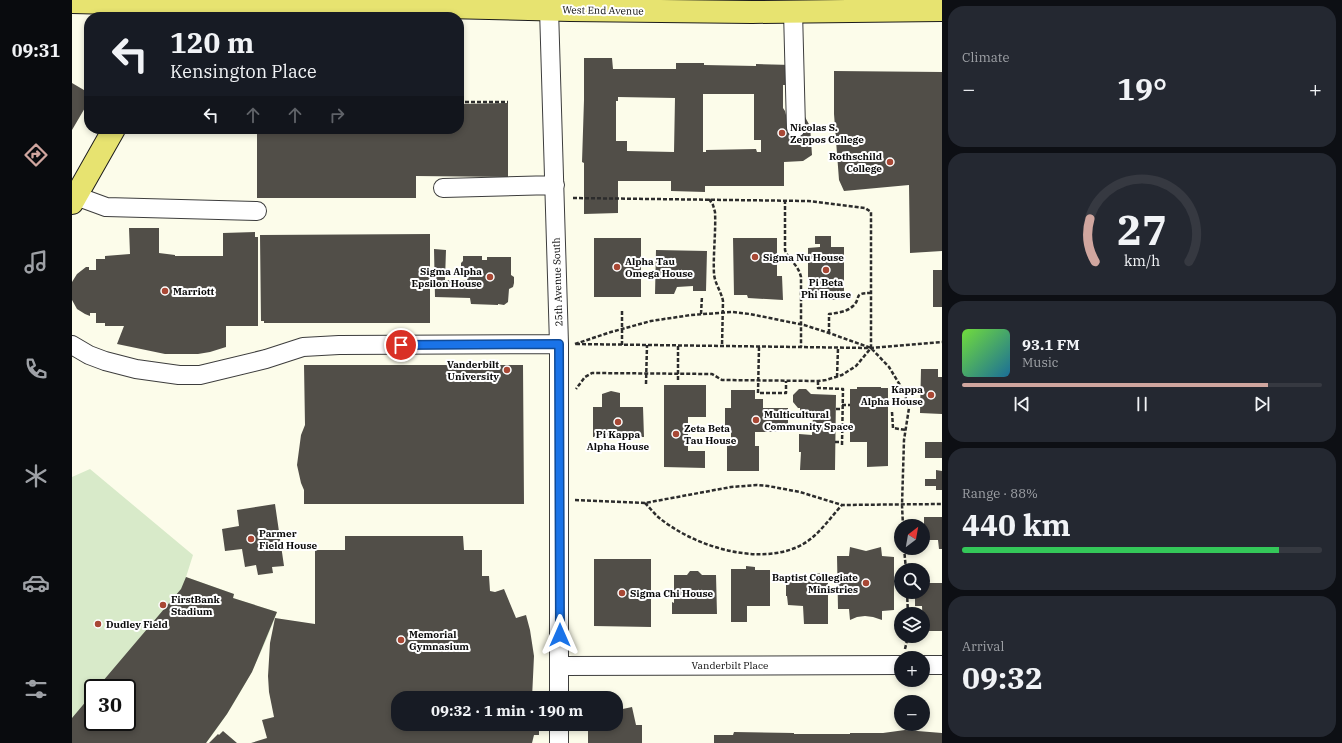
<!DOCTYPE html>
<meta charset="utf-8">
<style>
:root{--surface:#171b24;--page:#242831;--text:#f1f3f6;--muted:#9ea1a6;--line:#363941;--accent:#d0a69f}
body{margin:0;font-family:"IBM Plex Serif",serif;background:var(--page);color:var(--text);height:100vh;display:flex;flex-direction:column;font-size:15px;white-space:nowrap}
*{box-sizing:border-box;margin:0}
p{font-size:13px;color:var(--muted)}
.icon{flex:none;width:22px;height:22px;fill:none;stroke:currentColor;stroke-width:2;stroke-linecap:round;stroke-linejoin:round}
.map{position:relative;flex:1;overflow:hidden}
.drawer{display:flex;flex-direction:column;gap:6px;padding:6px;background:#0d0f14;width:400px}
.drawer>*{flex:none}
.guide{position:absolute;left:12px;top:12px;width:380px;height:122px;border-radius:16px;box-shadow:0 2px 6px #0003;background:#171b24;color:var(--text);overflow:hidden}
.needle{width:26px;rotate:31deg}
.buttons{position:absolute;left:822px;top:519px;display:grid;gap:8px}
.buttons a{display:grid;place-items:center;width:36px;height:36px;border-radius:50%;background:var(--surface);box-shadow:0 2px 6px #0003;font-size:20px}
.speed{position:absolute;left:12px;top:679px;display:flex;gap:8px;font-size:20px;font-weight:700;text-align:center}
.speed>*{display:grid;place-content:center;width:52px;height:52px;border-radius:50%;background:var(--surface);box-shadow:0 2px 6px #0003;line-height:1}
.speed .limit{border:2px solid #111;border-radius:6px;background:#fff;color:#111}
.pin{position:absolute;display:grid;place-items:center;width:34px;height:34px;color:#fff;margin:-17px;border:2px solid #fff;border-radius:50%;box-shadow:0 1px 4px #0007}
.me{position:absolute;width:44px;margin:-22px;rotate:0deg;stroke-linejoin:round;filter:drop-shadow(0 0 3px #0008)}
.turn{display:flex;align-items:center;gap:14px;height:84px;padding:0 20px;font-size:18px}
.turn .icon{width:52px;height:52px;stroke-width:2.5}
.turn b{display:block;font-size:28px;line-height:34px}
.lanes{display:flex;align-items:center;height:38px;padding:0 20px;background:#0003;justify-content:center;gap:20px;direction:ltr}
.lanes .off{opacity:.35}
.big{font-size:30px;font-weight:800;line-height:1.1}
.drawer .widget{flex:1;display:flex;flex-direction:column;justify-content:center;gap:6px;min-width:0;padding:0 14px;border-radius:16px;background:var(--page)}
.drawer .dial{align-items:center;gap:0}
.dial svg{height:104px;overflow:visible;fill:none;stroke:var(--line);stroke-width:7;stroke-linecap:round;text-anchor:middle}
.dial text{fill:var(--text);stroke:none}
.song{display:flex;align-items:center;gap:12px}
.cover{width:48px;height:48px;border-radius:6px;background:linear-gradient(135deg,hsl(100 70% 55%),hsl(200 70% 35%))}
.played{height:4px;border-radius:2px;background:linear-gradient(90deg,var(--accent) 85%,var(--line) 85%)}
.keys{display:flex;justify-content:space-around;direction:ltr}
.heat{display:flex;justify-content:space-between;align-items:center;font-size:22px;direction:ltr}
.charge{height:6px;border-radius:3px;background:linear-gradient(90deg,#34c759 88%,var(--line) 0)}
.trip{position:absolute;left:319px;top:691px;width:232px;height:40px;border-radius:16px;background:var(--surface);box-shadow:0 2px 6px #0003;font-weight:800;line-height:40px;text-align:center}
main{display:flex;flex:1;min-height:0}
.tab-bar{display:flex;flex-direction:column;width:72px;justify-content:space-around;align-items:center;background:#090b0e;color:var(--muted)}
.tab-bar .icon{width:28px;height:28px}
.tab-bar .selected{color:var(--accent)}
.tab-bar b{font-size:18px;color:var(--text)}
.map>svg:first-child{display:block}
.pitch{fill:#d8eac9;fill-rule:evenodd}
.building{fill:#514e48;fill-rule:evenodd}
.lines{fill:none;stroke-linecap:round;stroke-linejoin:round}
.minor-casing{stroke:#3d3d3d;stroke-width:20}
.major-casing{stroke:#1b1b1b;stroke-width:24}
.path{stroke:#2c2c2c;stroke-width:2.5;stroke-dasharray:4 2;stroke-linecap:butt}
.minor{stroke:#fff;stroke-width:18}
.major{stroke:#e7e370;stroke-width:22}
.route-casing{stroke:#114b97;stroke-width:10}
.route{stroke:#1a73e8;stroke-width:7}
.poi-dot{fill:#a84835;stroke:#fff;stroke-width:1.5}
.labels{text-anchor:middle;stroke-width:4;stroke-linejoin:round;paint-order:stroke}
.street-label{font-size:10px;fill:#0a0a0a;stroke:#fff}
.poi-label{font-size:10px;font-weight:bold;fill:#0a0a0a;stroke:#fff;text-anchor:start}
</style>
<main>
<nav class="tab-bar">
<b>09:31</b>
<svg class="icon selected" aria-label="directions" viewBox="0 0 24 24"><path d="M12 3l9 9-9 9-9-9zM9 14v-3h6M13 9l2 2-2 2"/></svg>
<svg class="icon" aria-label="music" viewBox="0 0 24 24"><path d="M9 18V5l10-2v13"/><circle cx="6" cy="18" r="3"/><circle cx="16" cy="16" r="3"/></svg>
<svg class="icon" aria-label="phone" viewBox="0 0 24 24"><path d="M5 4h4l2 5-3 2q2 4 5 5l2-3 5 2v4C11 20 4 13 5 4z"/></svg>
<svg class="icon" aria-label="climate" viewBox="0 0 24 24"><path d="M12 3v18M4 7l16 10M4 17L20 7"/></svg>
<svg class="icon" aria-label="car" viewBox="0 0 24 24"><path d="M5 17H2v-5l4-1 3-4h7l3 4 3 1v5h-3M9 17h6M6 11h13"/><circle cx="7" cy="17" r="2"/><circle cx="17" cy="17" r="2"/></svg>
<svg class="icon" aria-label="filters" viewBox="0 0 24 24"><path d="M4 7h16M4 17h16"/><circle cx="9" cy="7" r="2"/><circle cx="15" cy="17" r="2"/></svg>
</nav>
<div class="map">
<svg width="870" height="743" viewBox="0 0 870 743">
<rect width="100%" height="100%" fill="#fcfcea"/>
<path class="pitch" d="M 18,469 L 121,555 L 114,577 L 162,594 L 161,598 L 205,612 C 188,660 165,703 134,743 L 0,743 L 0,477 ZM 21,688 L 55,688 L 55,722 L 21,722 Z"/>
<path class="building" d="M 512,58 L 540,58 L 541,69 L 604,69 L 604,63 L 632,63 L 632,65 L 684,66 L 684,64 L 720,65 L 719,85 L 711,85 L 711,108 L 713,111 L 714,115 L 725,115 L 733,117 L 738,126 L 740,155 L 731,161 L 712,162 L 712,186 L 633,186 L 633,192 L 599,191 L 599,181 L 546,181 L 546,213 L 512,214 L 512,163 L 510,162 L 512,100 ZM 631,94 L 682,94 L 682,140 L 689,140 L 689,152 L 685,152 L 684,149 L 634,150 L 634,152 L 631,152 ZM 546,97 L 603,98 L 602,152 L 555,151 L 555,141 L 544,141 L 544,101 L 546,101 Z
M 762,71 L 870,72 L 870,251 L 838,253 L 837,185 L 772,191 L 767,180 L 762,114 Z
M 0,83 L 17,93 L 17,101 L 0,130 Z
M 436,103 L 436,177 L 344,176 L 344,198 L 185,198 L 185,129 L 387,129 L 387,104 Z
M 57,228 L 87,228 L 87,253 L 103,255 L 103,256 L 151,256 L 151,233 L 183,232 L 183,237 L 186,237 L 186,326 L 154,326 L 154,347 L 138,352 L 126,354 L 93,354 L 45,344 L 52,326 L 33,326 L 33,323 L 24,323 L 24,313 L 18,313 L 18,316 L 13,314 L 5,309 L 0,300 L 0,282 L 5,274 L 14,267 L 17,267 L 17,270 L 24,270 L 24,259 L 33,259 L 33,256 L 58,254 Z
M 358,234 L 358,323 L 192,323 L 192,321 L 189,321 L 188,235 Z
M 743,236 L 759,236 L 759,247 L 772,247 L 772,294 L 769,294 L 768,300 L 751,300 L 748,298 L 748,293 L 736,293 L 736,248 L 748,247 L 748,244 L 743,244 Z
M 522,238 L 569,238 L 569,297 L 522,297 Z
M 661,238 L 705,238 L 705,276 L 710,276 L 711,300 L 676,298 L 675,295 L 662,295 Z
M 362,249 L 374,250 L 373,280 L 395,280 L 395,273 L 393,273 L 392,268 L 389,267 L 389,263 L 391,261 L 391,256 L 410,256 L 410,260 L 415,260 L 415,257 L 439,257 L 439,275 L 442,277 L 442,283 L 441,287 L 437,289 L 436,302 L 432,305 L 426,304 L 426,305 L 399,304 L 398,298 L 363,297 Z
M 584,250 L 635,251 L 634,291 L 621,291 L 621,286 L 605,287 L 602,294 L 583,294 Z
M 861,270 L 870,270 L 870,307 L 861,307 Z
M 232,365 L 451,365 L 452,504 L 232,504 L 232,490 L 229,483 L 225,465 L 229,435 L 233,425 Z
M 849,369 L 866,369 L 866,377 L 870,377 L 870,414 L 848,413 Z
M 592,385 L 634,385 L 634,417 L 616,417 L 616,451 L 633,451 L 633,468 L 592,467 Z
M 785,387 L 809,387 L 809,388 L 816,388 L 816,466 L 795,467 L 795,442 L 778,442 L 778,389 L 785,389 Z
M 727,389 L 734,389 L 739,394 L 764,395 L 763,470 L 728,470 L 729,452 L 727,452 L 727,434 L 740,435 L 741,415 L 728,415 L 728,408 L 726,408 L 721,402 L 721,395 Z
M 659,390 L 683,390 L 683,399 L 691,399 L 691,408 L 716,408 L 716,432 L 683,432 L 683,446 L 687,446 L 687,471 L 655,471 L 655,445 L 659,445 L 659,432 L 653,432 L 653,408 L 659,408 Z
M 539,391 L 548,393 L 548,407 L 571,407 L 572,437 L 521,437 L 521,407 L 530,407 L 530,394 Z
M 853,442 L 870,442 L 870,458 L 853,458 Z
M 864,470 L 870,471 L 870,490 L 864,490 L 864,486 L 853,486 L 853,479 L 864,479 Z
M 203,504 L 212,566 L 200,567 L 201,573 L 186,575 L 184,565 L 173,567 L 170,549 L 153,551 L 150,529 L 167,526 L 165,510 Z
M 852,517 L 870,517 L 870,549 L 867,549 L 866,540 L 852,540 Z
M 273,536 L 391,536 L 392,550 L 410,550 L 410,576 L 417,576 L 418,591 L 423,592 L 432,589 L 444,618 L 454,615 L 458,630 L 462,656 L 460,698 L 326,698 L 326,724 L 467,724 L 467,735 L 462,735 L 460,743 L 179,743 L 195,738 L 190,720 L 202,717 L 197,692 L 196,676 L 198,643 L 203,618 L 243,624 L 243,550 L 273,550 Z
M 778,547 L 794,551 L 809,547 L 810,556 L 822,557 L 822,610 L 810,611 L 810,620 L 801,617 L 793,616 L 785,617 L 778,620 L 777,609 L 766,609 L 765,556 L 777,556 Z
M 522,559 L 579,559 L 579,627 L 522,626 Z
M 674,566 L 683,567 L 683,570 L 698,570 L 698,606 L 675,606 L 675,622 L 659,622 L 659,569 L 674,569 Z
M 618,571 L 626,571 L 630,575 L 644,575 L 645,614 L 600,614 L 600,602 L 602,603 L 602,575 L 615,575 Z
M 756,573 L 756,624 L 732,624 L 731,606 L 716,605 L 715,596 L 714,596 L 714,582 L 716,582 L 716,578 L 738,578 L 738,574 Z
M 114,577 L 162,594 L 161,598 L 205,612 L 180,672 L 155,714 L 134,743 L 0,743 L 0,718 L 21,693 L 21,722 L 55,722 L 55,688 L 25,688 L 109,589 Z
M 851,583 L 870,583 L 870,631 L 851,631 L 850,606 L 843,606 L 843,592 L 851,592 Z
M 516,695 L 544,695 L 544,698 L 516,698 Z
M 544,703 L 546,710 L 560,707 L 564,725 L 570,725 L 570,743 L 516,743 L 516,724 L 544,724 Z
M 833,730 L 870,733 L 870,743 L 642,743 L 642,735 L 661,735 L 662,732 L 722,733 L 722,734 L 778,734 L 778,733 L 811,733 Z
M 151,731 L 165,743 L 137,743 L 146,734 L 147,735 Z"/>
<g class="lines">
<g class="minor-casing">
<path id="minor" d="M 477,9 L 487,344 L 487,698
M 721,11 L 724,128
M 371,188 L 483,185
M 4,196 L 34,207 L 185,211
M 0,345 L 17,355 L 33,361 L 64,369 L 107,375 L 128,375 L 194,359 L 231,347 L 267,345 L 487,344
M 851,665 L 870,665
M 488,666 L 829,665
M 487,743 L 487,724"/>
</g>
<g class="major-casing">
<path id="major" d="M 0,2 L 125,5 L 288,5 L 498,10 L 680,12 L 870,10
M 0,203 L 42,129"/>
</g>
<path class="path" d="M 387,102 L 436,102
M 501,198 L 736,201 L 793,208 L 799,212 L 799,348 L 784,366 L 770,375 L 754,380 L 746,381 L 650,380 L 640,374 L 520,373 L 513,377 L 504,389
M 637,199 L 641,205 L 643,212 C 644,232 641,254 642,274 C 643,284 649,291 651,301 L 650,346
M 713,200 L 713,250 C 717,261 726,264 729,277 L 729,347
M 550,311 L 550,345
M 629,314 L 630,296
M 757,333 L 757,314 C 765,313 775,312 781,306 C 790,298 780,293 799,293
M 503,344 L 539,332 L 579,321 L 619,315 L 660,312 L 678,314 L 732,325 L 757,333 L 799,348 L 817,367 L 831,390 L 837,408 L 832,440 L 830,505 L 831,526
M 504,344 L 799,348 L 870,342
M 687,347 L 686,393 L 714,393 L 714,381
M 765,377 L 766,348
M 606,380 L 606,346
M 746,381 L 746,388 L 771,389 L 770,445
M 574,384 L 575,345
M 770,405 L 778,405
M 764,409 L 770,409
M 820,412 L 821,428 L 834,430
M 763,442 L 770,442
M 503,500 L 573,503 L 659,487 L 685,485 L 696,486 L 728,492 L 770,505 L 870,504
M 573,503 C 577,507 581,512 585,516 C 619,545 681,565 723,548 C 744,540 756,520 770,505
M 832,548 L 834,570
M 835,592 L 836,614
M 833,649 L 836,636"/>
<use href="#minor" class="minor"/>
<use href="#major" class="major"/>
</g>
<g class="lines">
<g class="route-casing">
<path id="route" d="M 329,345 L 487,344 L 488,635"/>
</g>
<use href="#route" class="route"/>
</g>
<g class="poi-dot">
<circle cx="710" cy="133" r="4"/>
<circle cx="818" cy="162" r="4"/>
<circle cx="683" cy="257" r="4"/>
<circle cx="545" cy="267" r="4"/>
<circle cx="754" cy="270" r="4"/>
<circle cx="418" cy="277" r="4"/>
<circle cx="93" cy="291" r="4"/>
<circle cx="435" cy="370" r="4"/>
<circle cx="859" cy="395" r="4"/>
<circle cx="684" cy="420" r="4"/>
<circle cx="546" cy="422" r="4"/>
<circle cx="604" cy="434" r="4"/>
<circle cx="179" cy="539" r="4"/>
<circle cx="794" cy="583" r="4"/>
<circle cx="550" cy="593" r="4"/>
<circle cx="91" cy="605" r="4"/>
<circle cx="26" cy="624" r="4"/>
<circle cx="329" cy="640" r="4"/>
</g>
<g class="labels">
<g class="street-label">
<text transform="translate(531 10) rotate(1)" y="4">West End Avenue</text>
<text transform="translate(485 282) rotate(-92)" y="4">25th Avenue South</text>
<text x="658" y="669">Vanderbilt Place</text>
</g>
<g class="poi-label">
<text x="718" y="131">Nicolas S.<tspan x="718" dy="12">Zeppos College</tspan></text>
<text x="810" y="160" text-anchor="end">Rothschild<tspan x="810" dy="12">College</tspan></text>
<text x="691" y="261">Sigma Nu House</text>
<text x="553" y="265">Alpha Tau<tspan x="553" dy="12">Omega House</tspan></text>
<text x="410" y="275" text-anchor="end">Sigma Alpha<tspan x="410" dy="12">Epsilon House</tspan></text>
<text x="754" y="286" text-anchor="middle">Pi Beta<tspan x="754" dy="12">Phi House</tspan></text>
<text x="101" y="295">Marriott</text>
<text x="427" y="368" text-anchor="end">Vanderbilt<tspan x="427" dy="12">University</tspan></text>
<text x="851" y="393" text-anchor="end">Kappa<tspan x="851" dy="12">Alpha House</tspan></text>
<text x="692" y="418">Multicultural<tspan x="692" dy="12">Community Space</tspan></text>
<text x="612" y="432">Zeta Beta<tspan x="612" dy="12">Tau House</tspan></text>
<text x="546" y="438" text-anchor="middle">Pi Kappa<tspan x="546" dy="12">Alpha House</tspan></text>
<text x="187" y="537">Parmer<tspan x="187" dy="12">Field House</tspan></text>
<text x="786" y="581" text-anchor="end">Baptist Collegiate<tspan x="786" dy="12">Ministries</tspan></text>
<text x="558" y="597">Sigma Chi House</text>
<text x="99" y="603">FirstBank<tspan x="99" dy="12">Stadium</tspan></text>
<text x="34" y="628">Dudley Field</text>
<text x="337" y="638">Memorial<tspan x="337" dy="12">Gymnasium</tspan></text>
</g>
</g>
</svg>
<div class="buttons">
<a><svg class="needle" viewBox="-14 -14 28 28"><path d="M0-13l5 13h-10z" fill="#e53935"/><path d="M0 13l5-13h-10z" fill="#9ea1a6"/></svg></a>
<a><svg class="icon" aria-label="search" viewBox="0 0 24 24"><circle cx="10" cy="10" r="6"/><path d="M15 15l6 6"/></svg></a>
<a><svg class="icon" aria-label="layers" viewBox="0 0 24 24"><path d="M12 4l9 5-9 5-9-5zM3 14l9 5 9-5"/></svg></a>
<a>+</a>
<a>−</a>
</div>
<div class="speed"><div class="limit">30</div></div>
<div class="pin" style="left:329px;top:345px;background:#d93025"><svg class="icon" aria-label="arrive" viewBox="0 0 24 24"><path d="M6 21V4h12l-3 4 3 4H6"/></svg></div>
<svg class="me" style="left:488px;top:635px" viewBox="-20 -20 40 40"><path d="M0-17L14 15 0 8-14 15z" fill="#1a73e8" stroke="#fff" stroke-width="4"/></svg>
<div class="trip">09:32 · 1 min · 190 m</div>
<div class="guide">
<div class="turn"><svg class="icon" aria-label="left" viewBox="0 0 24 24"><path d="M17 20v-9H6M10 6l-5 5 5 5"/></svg><div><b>120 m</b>Kensington Place</div></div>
<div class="lanes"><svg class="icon" aria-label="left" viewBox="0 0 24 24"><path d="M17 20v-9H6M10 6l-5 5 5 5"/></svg><svg class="icon off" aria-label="ahead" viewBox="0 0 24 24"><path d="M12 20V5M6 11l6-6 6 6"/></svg><svg class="icon off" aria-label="ahead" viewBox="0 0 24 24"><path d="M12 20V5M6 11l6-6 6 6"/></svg><svg class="icon off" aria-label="right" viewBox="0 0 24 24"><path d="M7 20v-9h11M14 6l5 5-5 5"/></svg></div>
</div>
</div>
<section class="drawer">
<div class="widget"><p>Climate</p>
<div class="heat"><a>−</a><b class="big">19°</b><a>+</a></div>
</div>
<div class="widget dial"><svg viewBox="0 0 100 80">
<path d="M14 69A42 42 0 1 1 86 69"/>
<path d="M14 69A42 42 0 0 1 10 36" stroke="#d0a69f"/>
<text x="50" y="56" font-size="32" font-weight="700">27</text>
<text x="50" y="72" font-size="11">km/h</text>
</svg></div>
<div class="widget">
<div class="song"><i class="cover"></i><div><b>93.1 FM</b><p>Music</p></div></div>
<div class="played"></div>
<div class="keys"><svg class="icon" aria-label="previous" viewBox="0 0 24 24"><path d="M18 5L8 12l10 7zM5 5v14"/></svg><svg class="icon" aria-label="pause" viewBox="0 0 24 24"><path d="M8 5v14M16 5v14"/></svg><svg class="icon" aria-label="next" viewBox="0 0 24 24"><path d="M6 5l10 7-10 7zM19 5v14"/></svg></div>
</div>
<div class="widget"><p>Range · 88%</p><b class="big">440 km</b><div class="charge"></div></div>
<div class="widget"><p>Arrival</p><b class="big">09:32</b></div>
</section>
</main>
